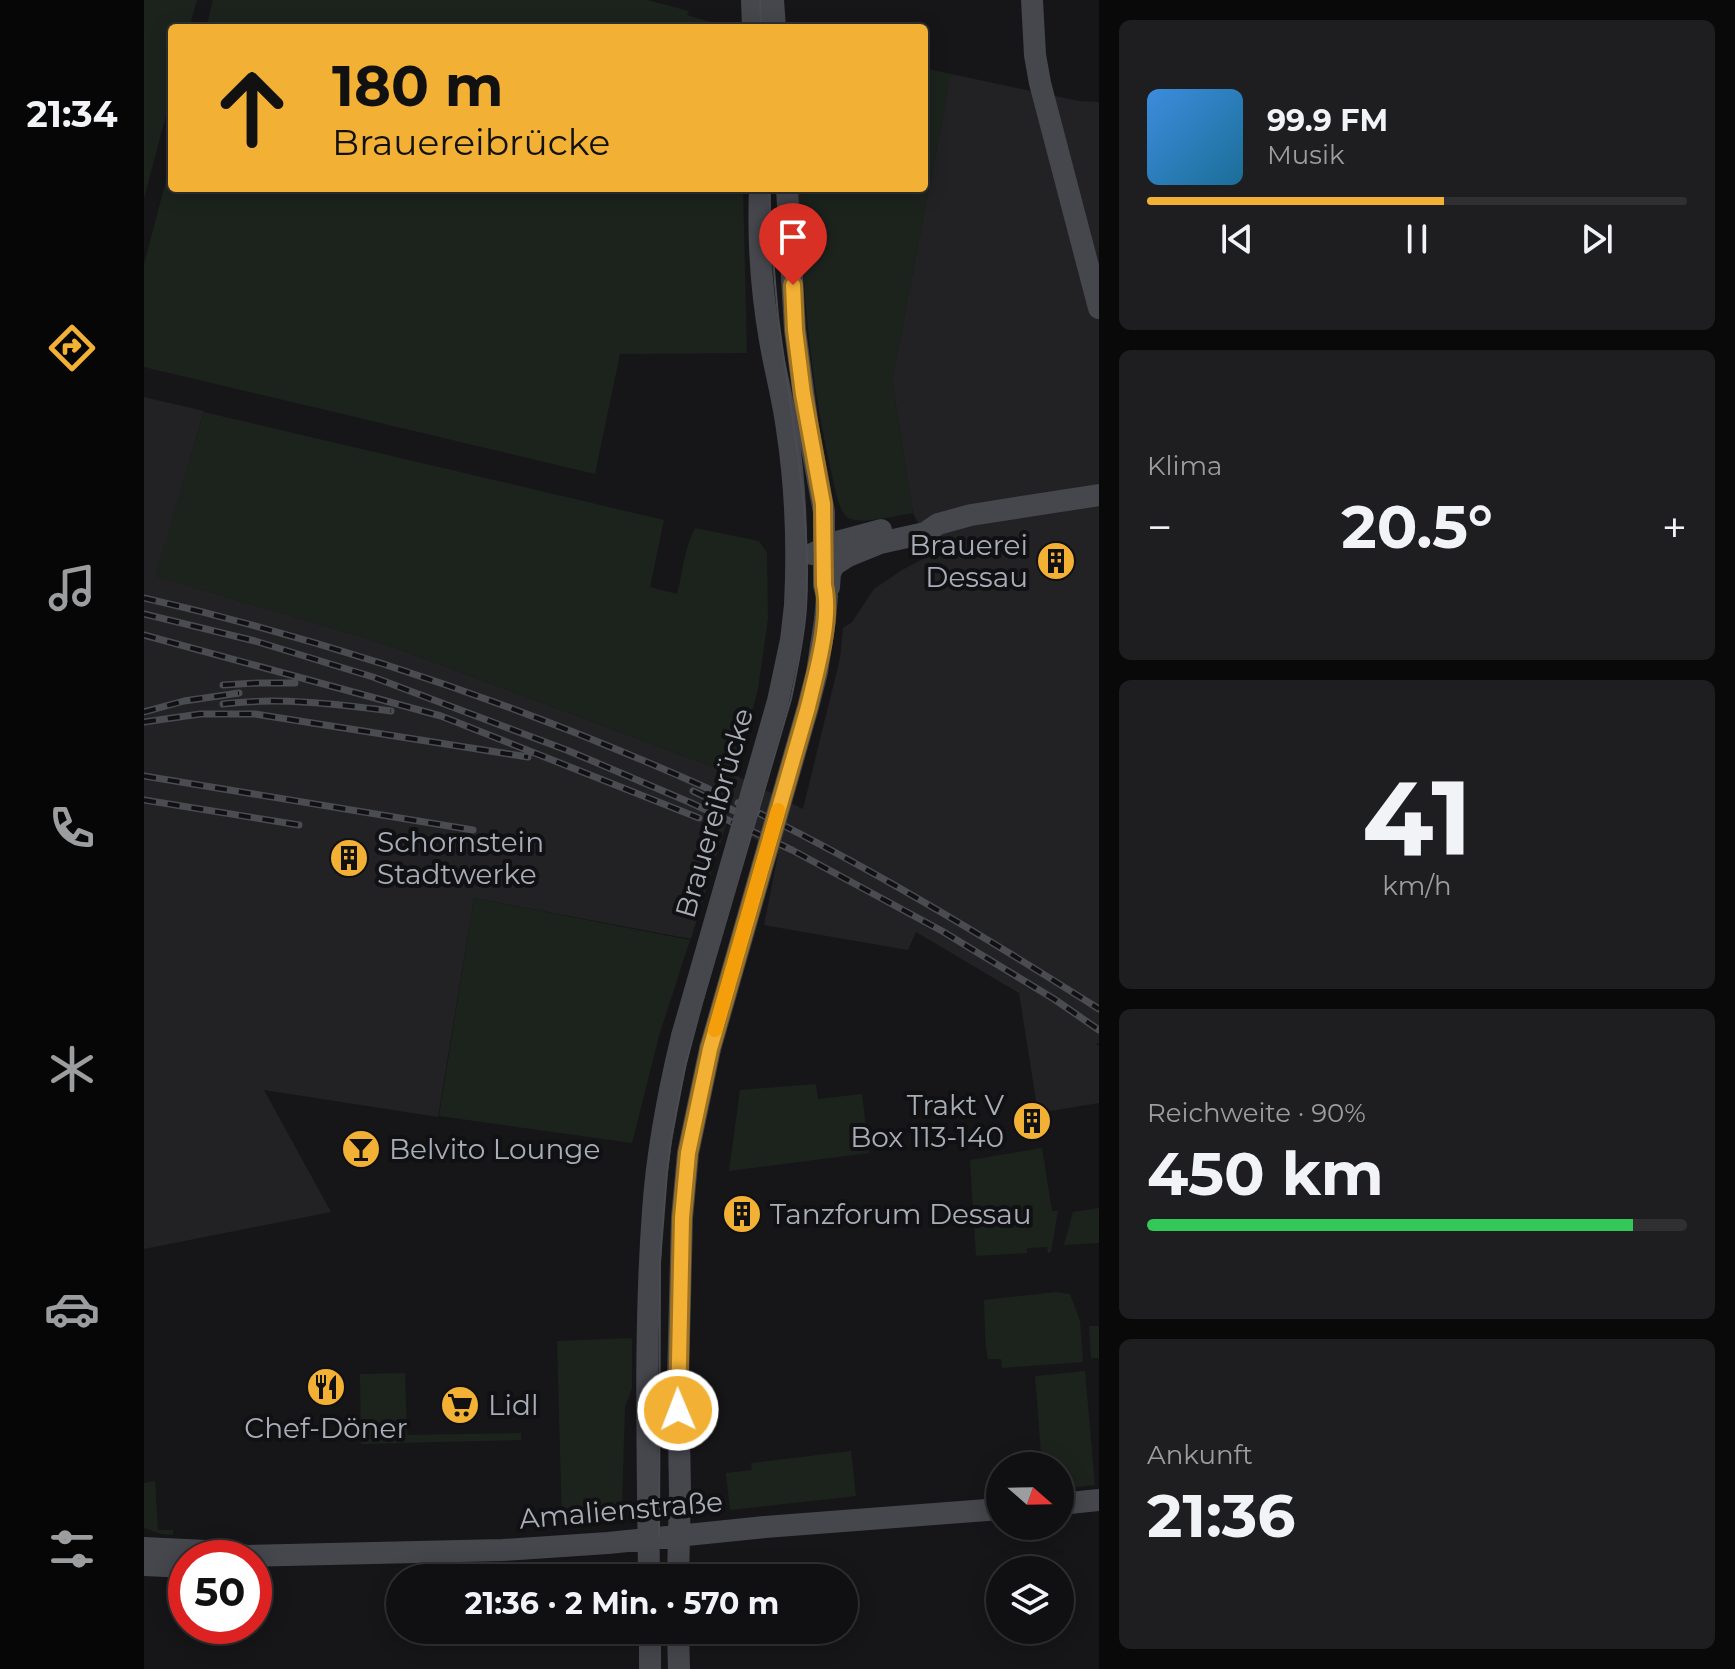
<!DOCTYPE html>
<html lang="de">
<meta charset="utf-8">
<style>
:root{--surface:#101012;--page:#1e1e20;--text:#f1f3f6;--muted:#9c9d9f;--line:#303032;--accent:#f2b134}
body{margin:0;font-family:Montserrat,sans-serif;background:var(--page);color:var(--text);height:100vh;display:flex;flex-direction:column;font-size:30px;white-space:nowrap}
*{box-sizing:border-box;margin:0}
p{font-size:26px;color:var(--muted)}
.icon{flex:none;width:44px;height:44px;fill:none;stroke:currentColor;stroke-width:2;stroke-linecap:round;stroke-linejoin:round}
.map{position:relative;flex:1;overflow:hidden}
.drawer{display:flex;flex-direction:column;gap:20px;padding:20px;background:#09090a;width:636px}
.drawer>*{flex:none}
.top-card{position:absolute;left:24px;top:24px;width:760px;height:168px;border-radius:8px;box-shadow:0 4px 20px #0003,0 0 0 2px var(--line);background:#f2b134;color:#111;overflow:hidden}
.needle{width:52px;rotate:110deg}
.controls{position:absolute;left:842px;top:1452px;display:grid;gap:16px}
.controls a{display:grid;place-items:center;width:88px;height:88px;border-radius:50%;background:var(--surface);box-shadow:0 4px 20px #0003,0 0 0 2px var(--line);font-size:40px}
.speed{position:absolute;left:24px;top:1540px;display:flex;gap:16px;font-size:40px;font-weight:700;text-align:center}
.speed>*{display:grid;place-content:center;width:104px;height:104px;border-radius:50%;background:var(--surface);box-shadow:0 4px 20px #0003,0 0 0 2px var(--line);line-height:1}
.speed .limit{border:12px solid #d22;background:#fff;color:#111}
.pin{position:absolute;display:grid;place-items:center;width:68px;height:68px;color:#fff;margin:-82px -34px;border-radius:50% 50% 50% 0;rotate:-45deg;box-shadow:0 0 8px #0007}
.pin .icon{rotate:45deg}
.me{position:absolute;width:88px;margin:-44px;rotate:359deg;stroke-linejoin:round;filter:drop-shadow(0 0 6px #0008)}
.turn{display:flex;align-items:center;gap:28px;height:168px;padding:0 32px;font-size:36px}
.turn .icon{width:104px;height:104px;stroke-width:2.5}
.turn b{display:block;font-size:56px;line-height:68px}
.big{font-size:60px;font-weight:700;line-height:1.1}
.drawer .card{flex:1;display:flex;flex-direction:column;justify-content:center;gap:12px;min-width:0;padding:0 28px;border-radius:12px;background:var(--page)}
.drawer .dial{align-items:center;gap:0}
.dial b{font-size:104px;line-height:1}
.song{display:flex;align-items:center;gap:24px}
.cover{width:96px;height:96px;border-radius:12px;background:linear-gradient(135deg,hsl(210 70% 55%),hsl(200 70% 35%))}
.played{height:8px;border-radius:4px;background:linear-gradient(90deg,var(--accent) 55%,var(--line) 55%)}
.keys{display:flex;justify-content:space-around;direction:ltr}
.heat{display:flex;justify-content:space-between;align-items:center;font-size:44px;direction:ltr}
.charge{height:12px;border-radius:6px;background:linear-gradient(90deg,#34c759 90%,var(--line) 0)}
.trip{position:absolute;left:242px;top:1564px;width:472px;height:80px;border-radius:40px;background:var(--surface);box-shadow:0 4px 20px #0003,0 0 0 2px var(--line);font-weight:700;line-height:80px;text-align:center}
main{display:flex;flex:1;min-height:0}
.dock{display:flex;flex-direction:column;width:144px;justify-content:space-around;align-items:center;background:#060607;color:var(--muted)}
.dock .icon{width:56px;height:56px}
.dock .current{color:var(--accent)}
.dock b{font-size:36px;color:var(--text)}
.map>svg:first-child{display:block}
.built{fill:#222225}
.green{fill:#1c231d}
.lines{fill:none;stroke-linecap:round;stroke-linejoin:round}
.secondary{stroke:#45474d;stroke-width:22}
.tram{stroke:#4a4c52;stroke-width:2}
.rail-casing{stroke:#4a4c52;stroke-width:7}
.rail{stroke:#111113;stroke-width:4;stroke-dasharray:12;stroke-linecap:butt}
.secondary-bridge{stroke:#45474d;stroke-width:22}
.route-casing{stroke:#9d7322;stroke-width:20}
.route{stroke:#f2b134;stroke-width:14}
.slow{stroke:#f59e0b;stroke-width:14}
.labels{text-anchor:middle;stroke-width:8;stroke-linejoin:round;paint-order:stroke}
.poi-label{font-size:28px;fill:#a8adb8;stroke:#111113;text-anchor:start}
.street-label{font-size:28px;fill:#a8adb8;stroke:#111113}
</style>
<main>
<nav class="dock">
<b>21:34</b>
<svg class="icon current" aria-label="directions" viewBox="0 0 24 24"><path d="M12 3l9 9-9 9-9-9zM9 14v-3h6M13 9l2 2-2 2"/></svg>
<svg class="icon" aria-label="music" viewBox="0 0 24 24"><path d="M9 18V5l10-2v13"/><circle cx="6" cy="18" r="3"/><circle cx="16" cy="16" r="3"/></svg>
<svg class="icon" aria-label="phone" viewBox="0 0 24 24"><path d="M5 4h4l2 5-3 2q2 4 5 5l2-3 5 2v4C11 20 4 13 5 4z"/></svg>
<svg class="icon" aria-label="climate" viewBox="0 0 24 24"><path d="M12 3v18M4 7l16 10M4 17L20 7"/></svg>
<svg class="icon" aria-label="car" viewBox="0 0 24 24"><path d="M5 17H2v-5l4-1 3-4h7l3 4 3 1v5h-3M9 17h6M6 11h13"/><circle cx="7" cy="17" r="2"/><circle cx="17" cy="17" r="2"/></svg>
<svg class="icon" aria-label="filters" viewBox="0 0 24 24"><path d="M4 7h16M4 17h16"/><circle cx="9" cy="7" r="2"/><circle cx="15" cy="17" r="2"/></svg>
</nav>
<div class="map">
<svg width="955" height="1669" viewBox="0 0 955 1669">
<rect width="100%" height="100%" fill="#161618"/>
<path class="built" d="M 807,74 L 935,101 L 955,102 L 955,1044 L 951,1043 L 955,1046 L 955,1103 L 894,1113 L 875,993 L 772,932 L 764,950 L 619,925 L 620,925 L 634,854 L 583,821 L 547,939 L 330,898 L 294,1117 L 120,1090 L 187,1212 L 0,1249 L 0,397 L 60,411 L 12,576 L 241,644 L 591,775 L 659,809 L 696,658 L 699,628 L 708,622 L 730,589 L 758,570 L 790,553 L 769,513 L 748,380 Z"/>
<path class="green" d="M 0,0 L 53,0 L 45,28 L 28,28 L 28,93 L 0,198 Z
M 69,0 L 503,0 L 545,11 L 543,15 L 586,28 L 62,28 Z
M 780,68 L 807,74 L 748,380 L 769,513 C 755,515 713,526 703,517 C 693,509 689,479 686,466 C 665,374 659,282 654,188 L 780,188 Z
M 28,157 L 28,188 L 599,188 L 603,353 L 476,354 L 451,474 L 0,367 L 0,265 Z
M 60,412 L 520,520 L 506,587 L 533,594 C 539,572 540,548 551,528 L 615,541 L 623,553 L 624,619 L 614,689 L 591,775 L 241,644 L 11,576 Z
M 330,898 L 546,940 L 515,1036 L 488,1143 L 295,1116 Z
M 672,1084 L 674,1099 L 718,1094 L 725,1153 L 585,1171 L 596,1090 Z
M 898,1148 L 908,1211 L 914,1211 L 907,1252 L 904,1253 L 903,1247 L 883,1248 L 883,1253 L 832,1256 L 826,1160 Z
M 955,1208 L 955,1243 L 920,1245 L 929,1212 Z
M 912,1292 L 926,1294 L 936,1321 L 939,1362 L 858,1368 L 857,1359 L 844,1359 C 840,1339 841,1320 840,1300 Z
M 945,1326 L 955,1326 L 955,1358 L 947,1358 Z
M 488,1338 L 488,1388 L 481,1407 L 478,1505 C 464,1524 439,1521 418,1523 L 413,1341 Z
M 941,1371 L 951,1485 L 916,1489 L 916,1466 L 898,1466 L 891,1376 Z
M 261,1373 L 263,1435 L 377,1433 L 377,1440 L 217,1444 L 216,1374 Z
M 707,1451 L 712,1496 L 586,1510 L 582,1473 L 608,1470 L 607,1463 Z
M 11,1481 L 14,1530 L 29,1530 L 29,1535 L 17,1534 L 0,1528 L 0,1483 Z"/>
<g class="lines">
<path class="secondary" d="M 608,0 L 609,28
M 629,0 L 631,28
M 888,0 L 891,55 L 896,83 L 955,308
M 616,188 C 614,239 617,289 626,340 C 631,370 639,399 643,429 C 652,488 654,546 651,605
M 643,188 L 651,330 L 664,427 L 680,512 L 680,585 L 683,596 L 681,620
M 668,554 L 696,541 L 737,530
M 685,587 L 686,573 L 690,565 L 704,556 L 736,543 L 781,533 L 794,524 L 827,515 L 955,495
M 916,1504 L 955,1500
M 0,1548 L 84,1552 L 103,1556 L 359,1550 L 464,1543 L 621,1527 L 856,1509
M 0,1565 L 42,1567
M 505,1578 C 504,1456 500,1333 509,1211 C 513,1152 524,1094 538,1036
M 534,1578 L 536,1492 L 534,1379 L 538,1218 L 544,1153 L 566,1049
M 506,1630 L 506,1669
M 534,1630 L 535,1669"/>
<path class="tram" d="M 616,0 L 617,28
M 515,1537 L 516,1261 L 523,1173 L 527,1140 L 541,1067 L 558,1003 L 647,699 C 653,669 660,639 662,608 C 668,510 646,413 634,316 C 630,274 627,231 625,188"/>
<g class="rail-casing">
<path id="rail" d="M 0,598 C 192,642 386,709 565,789
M 0,614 L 111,641 L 229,677 L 425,751 L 545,802 L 648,850 L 798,931 L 910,999 L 955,1030
M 0,635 L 297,716 L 555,818
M 79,685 L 114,683 L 151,683
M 79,704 C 134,697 192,704 247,711
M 0,712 L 40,701 L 95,693
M 0,722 L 56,714 L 111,714 L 384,757
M 0,776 L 329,830
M 549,791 L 603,817
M 0,800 L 155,825
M 594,803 C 719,863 838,935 955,1009"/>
</g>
<use href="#rail" class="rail"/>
<path class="secondary-bridge" d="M 538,1036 L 634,701 L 647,640 L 651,605
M 566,1049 L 664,707 L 673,672 L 681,620"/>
</g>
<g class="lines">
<g class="route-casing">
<path id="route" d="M 534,1410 L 538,1218 L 544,1153 L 566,1049 L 664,707 C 672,673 688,619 680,585 L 679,504 L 659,394 L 651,330 L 649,285"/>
</g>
<use href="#route" class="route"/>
<path class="slow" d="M 571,1030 L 634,810"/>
</g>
<defs>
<g id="building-disc" transform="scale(2)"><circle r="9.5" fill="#f2b134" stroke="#111113"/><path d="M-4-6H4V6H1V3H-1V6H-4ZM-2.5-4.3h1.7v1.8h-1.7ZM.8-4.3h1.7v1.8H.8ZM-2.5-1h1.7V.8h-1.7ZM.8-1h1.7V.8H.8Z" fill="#111"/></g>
<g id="bar-disc" transform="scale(2)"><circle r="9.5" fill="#f2b134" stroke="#111113"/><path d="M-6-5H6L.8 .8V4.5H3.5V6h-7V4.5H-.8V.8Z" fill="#111"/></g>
<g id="restaurant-disc" transform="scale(2)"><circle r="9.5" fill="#f2b134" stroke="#111113"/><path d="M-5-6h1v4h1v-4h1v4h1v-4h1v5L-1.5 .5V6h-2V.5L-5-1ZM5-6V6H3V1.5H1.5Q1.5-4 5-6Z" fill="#111"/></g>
<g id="supermarket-disc" transform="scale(2)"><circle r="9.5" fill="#f2b134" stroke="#111113"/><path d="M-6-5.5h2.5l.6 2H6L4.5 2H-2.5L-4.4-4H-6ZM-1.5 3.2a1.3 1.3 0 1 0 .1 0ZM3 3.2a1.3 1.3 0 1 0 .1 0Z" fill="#111"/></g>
</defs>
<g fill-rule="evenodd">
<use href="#building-disc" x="912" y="561"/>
<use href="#building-disc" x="205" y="858"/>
<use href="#building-disc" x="888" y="1121"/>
<use href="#bar-disc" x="217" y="1149"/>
<use href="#building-disc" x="598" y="1214"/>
<use href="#restaurant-disc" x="182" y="1387"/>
<use href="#supermarket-disc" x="316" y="1405"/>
</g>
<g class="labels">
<g class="poi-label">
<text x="884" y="555" text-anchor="end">Brauerei<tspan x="884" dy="32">Dessau</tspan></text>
<text x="233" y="852">Schornstein<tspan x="233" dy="32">Stadtwerke</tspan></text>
<text x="860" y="1115" text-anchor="end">Trakt V<tspan x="860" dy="32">Box 113-140</tspan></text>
<text x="245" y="1159">Belvito Lounge</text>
<text x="626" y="1224">Tanzforum Dessau</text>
<text x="344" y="1415">Lidl</text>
<text x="182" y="1438" text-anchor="middle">Chef-Döner</text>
</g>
<g class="street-label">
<text transform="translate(570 813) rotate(-74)" y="10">Brauereibrücke</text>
<text transform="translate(477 1510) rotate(-5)" y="10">Amalienstraße</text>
</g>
</g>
</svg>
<div class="controls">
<a><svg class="needle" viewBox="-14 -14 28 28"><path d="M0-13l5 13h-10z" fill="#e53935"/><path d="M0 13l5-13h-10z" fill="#9c9d9f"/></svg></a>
<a><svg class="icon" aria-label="layers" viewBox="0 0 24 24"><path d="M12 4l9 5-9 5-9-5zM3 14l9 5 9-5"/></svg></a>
</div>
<div class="speed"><div class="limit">50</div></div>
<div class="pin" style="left:649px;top:285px;background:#d93025"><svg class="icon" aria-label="arrive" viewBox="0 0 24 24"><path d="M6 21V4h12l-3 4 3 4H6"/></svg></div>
<svg class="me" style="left:534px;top:1410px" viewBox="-20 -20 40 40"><circle r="17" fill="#f2b134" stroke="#fff" stroke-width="3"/><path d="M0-11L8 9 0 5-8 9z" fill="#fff"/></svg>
<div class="trip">21:36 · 2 Min. · 570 m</div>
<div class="top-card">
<div class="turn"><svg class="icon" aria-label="ahead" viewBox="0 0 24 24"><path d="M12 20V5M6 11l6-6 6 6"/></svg><div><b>180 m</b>Brauereibrücke</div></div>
</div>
</div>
<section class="drawer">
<div class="card">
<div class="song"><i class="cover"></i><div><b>99.9 FM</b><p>Musik</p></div></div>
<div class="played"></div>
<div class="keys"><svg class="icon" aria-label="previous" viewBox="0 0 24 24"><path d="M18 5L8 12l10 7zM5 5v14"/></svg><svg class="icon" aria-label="pause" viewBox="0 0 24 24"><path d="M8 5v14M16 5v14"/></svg><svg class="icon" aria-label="next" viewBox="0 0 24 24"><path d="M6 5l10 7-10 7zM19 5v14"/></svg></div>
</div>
<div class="card"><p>Klima</p>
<div class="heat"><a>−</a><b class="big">20.5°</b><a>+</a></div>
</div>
<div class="card dial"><b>41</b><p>km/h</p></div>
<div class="card"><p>Reichweite · 90%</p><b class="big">450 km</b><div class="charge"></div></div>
<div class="card"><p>Ankunft</p><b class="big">21:36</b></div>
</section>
</main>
